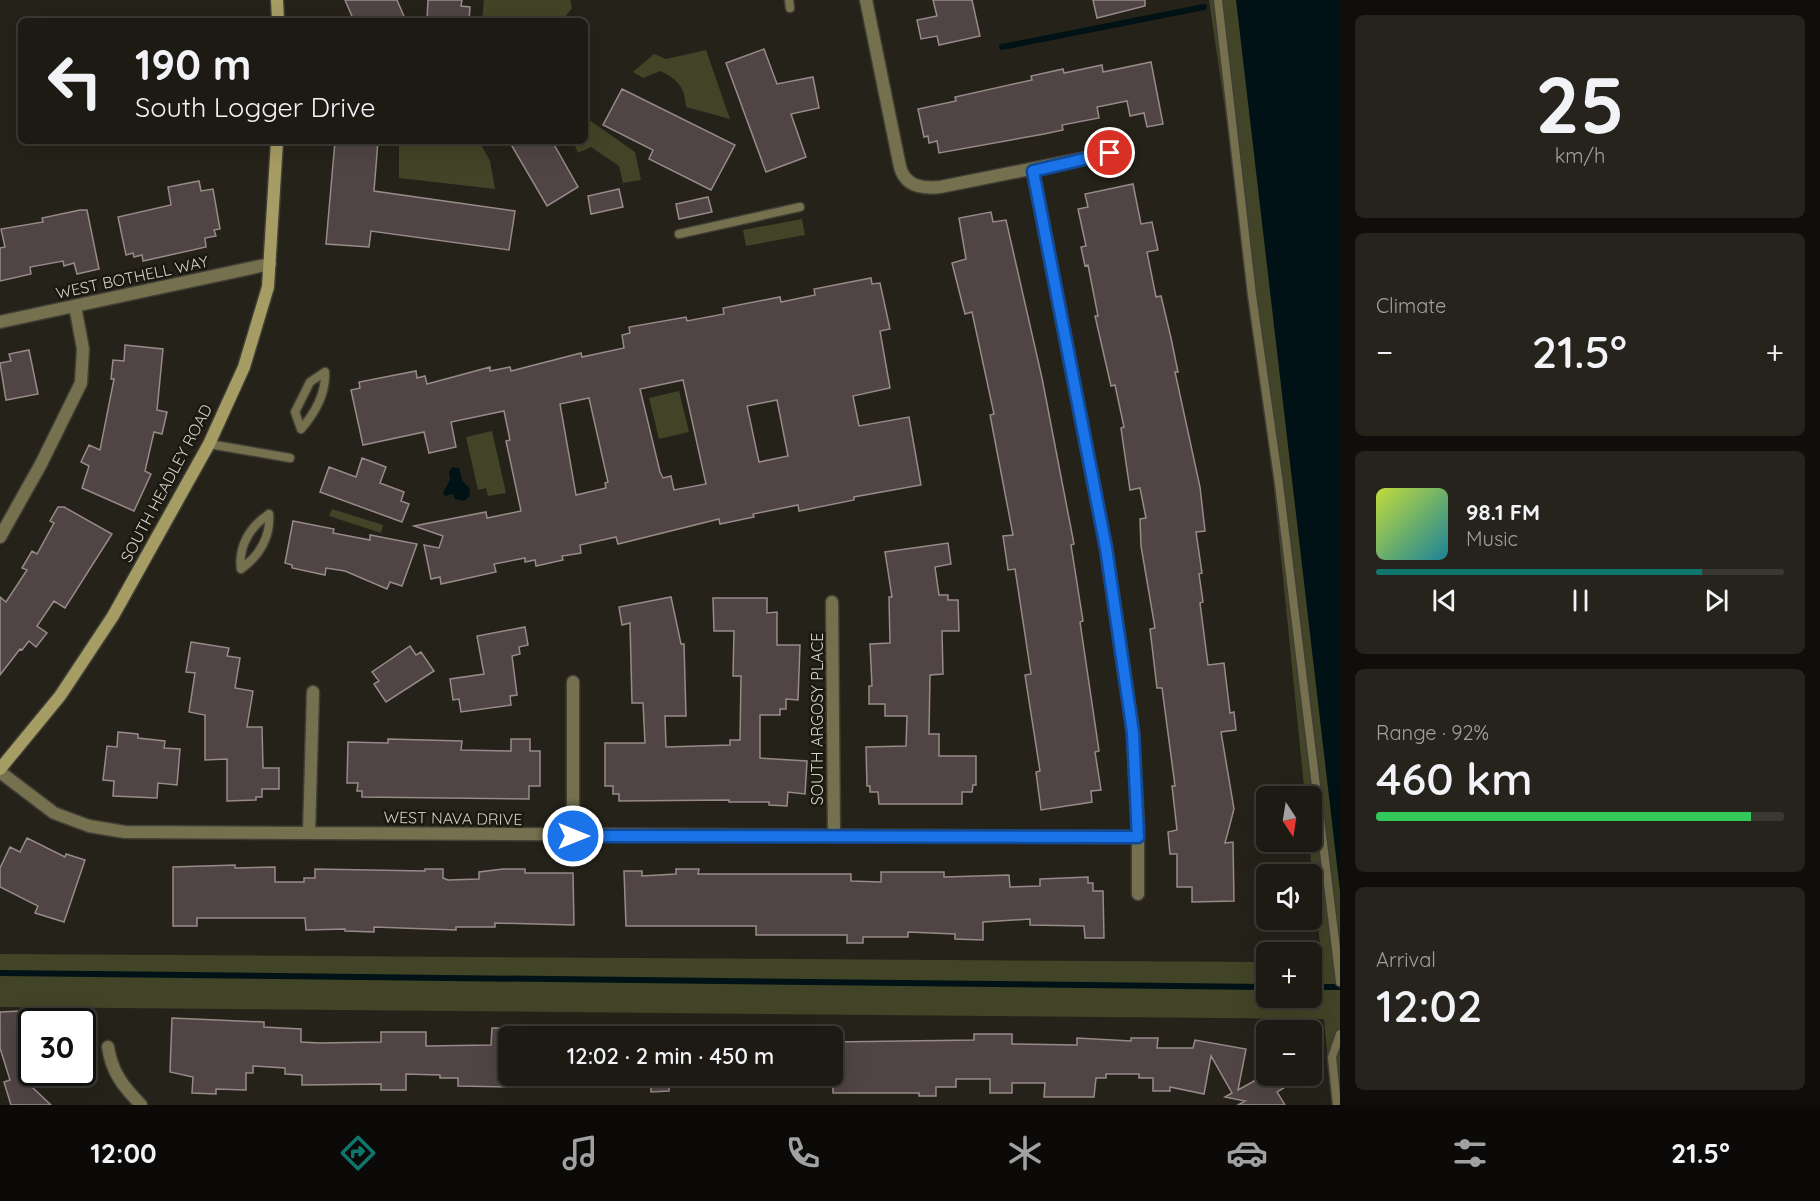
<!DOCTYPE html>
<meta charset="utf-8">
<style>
:root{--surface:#1c1a13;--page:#25231c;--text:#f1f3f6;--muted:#a0a1a0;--line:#3a3833;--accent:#0f766e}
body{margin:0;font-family:Quicksand,sans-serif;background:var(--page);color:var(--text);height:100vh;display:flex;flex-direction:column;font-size:22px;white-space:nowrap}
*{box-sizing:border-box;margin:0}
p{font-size:20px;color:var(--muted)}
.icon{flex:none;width:33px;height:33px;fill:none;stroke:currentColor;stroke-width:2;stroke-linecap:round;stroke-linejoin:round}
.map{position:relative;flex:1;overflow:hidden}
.drawer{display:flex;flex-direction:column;gap:15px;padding:15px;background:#0f0e0a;width:480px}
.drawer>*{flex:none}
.hud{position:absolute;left:18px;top:18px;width:570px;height:126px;border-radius:9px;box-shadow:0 6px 24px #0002,0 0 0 2px var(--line);background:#1c1a13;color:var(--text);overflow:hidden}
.needle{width:39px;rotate:168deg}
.fabs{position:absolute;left:1256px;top:786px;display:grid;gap:12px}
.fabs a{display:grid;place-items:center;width:66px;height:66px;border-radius:9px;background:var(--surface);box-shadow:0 6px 24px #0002,0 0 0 2px var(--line);font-size:30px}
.speed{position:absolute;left:18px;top:1008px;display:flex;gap:12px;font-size:30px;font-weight:700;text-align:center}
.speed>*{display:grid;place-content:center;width:78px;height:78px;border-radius:50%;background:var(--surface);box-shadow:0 6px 24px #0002,0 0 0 2px var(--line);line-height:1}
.speed .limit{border:3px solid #111;border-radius:9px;background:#fff;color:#111}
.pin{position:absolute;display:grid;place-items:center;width:51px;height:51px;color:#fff;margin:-26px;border:3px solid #fff;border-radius:50%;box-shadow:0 2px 6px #0007}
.me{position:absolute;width:66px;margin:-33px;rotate:90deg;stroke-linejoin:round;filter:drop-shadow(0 0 4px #0008)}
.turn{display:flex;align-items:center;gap:21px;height:126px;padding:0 18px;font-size:27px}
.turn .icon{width:78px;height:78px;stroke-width:2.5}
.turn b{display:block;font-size:42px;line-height:51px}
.big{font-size:45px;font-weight:600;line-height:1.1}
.drawer .tile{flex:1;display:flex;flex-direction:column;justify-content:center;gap:9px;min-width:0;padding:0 21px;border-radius:9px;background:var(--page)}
.drawer .dial{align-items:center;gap:0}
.dial b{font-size:78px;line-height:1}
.song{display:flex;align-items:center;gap:18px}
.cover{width:72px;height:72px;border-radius:9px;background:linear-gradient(135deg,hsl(70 70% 55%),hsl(190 70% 35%))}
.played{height:6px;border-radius:3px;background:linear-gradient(90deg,var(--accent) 80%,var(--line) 80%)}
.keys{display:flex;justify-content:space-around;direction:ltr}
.heat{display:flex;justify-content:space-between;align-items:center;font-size:33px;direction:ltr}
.charge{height:9px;border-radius:4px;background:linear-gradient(90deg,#34c759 92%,var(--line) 0)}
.trip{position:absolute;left:498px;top:1026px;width:345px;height:60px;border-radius:9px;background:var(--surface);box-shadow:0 6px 24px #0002,0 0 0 2px var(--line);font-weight:600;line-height:60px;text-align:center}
.menu{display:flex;height:96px;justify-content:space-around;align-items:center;background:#0b0a08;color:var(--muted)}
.menu .icon{width:42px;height:42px}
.menu .on{color:var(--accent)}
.menu b{font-size:27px;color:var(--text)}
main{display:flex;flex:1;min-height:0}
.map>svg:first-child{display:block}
.green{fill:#414426}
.water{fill:#001216}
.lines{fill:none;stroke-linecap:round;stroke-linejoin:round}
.stream{stroke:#001216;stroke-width:6}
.building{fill:#504444;stroke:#988a8a;stroke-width:1.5;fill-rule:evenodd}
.lane-casing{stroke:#413e35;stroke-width:11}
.street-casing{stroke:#413e35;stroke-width:15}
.secondary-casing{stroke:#413e35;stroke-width:15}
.lane{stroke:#75704e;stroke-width:8}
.street{stroke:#75704e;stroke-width:12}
.secondary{stroke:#a69d64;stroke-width:12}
.route-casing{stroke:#114b97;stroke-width:15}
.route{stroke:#1a73e8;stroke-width:10}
.labels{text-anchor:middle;stroke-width:5;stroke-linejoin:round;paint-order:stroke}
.street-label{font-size:16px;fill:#d3d1cb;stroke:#1b1810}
</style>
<main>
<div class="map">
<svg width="1340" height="1105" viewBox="0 0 1340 1105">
<rect width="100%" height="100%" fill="#252219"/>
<path class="green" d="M 484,0 L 570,0 L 572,8 L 565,17 L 545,21 L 482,21 Z
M 1209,0 L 1340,0 L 1340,1105 L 1332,1105 L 1324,1019 L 0,1007 L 0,954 L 1266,962 L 1266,998 L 1311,998 L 1311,962 L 1322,962 L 1309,842 L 1311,796 L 1305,796 L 1260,349 Z
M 706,50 L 730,119 L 686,107 C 685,88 678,79 660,71 L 643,78 L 633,72 L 654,54 L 666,59 Z
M 585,117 L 635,152 L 641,180 L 623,183 L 619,166 L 591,147 L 578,153 L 573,141 L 585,141 Z
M 399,141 L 479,141 L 490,161 L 495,189 L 399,178 Z
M 802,219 L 805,235 L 746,246 L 743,230 Z
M 679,391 L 689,432 L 659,439 L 649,398 Z
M 492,431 L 506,493 L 488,496 L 486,488 L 478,490 L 466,437 Z
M 332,509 L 383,525 L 381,533 L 329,516 Z"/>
<path class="water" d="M 1236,0 L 1340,0 L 1340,891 Z
M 452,467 L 459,468 L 462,480 L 470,489 L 469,497 L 464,501 L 455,499 L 453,494 L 445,496 L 443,493 L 450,480 L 449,472 Z"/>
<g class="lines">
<path class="stream" d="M 1002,47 L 1204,7
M 0,973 L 1266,987
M 1311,987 L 1340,987"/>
</g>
<path class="building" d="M 345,0 L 397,0 L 406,21 L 354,21 Z
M 428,0 L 462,0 L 461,6 L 470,7 L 469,21 L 427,21 Z
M 933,0 L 972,0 L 980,36 L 939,45 L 937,36 L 921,39 L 917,20 L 937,16 Z
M 1093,0 L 1145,0 L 1145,6 L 1097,18 Z
M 764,49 L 777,84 L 813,77 L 819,108 L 791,114 L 806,157 L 766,172 L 726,63 Z
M 1151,62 L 1163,124 L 1147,127 L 1144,113 L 1130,116 L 1127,101 L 1097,107 L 1099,118 L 1062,125 L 1063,130 L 1044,134 L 939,153 L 937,141 L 929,143 L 928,136 L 924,137 L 918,109 L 956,101 L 955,97 L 1032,80 L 1031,76 L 1063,69 L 1064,73 L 1102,65 L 1103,72 Z
M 622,89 L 735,145 L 711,190 L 649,159 L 653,150 L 603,125 Z
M 335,141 L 378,141 L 374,191 L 515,211 L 509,250 L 371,231 L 369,247 L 326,244 Z
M 509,141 L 552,141 L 578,187 L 547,206 Z
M 199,181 L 201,191 L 213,189 L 220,229 L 214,230 L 216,236 L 205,238 L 206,247 L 143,261 L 142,255 L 134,257 L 133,253 L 126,255 L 118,217 L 171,205 L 168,187 Z
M 1133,184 L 1141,224 L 1152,222 L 1158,250 L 1147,252 L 1156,297 L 1161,296 L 1171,338 L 1178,372 L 1175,372 L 1200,487 L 1205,531 L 1196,532 L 1202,573 L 1199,574 L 1203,602 L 1200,603 L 1208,665 L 1224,663 L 1230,713 L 1234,712 L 1236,730 L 1221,732 L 1234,809 L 1225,843 L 1233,842 L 1234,901 L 1192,902 L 1192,887 L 1177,887 L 1177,854 L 1170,854 L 1168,832 L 1177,830 L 1172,786 L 1175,786 L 1162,688 L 1157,688 L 1150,629 L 1155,628 L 1141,546 L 1140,519 L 1146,518 L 1140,488 L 1130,490 L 1121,428 L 1124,427 L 1115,385 L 1111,386 L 1095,316 L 1098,316 L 1088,265 L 1085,266 L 1081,247 L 1086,246 L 1078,209 L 1088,207 L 1085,194 Z
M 619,189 L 623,207 L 591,214 L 588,196 Z
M 708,197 L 712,212 L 679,219 L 676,204 Z
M 80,210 L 87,210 L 99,269 L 77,274 L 74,263 L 64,266 L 63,261 L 30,267 L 31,274 L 0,281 L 0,248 L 5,247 L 1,229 L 43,222 L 42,218 Z
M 991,212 L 993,222 L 1006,220 L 1042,378 L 1074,544 L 1071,545 L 1083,621 L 1080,622 L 1099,751 L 1095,752 L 1101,790 L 1091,791 L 1092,802 L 1041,810 L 1036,772 L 1040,771 L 1025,675 L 1031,674 L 1015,569 L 1008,570 L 1003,536 L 1013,535 L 990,415 L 994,414 L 972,312 L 965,314 L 952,263 L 966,259 L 959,218 Z
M 871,278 L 872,284 L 880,283 L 890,329 L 880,331 L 890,388 L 853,396 L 859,426 L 909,417 L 921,485 L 854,497 L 854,500 L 799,511 L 798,505 L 753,514 L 754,517 L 720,524 L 719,519 L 618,544 L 616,537 L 580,545 L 581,553 L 562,556 L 563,560 L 536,566 L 535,560 L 525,562 L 525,558 L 494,564 L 496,572 L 441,584 L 440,577 L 431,579 L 424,545 L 439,548 L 443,536 L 414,526 L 486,512 L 487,518 L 521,511 L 506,441 L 510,440 L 504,411 L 451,422 L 456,447 L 429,453 L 424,432 L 363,445 L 351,390 L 360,388 L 359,382 L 416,371 L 417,378 L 425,376 L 427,384 L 490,367 L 490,371 L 510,367 L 511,371 L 581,353 L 582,357 L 624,348 L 622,335 L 630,333 L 629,327 L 686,317 L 687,321 L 724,314 L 723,308 L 780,297 L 781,302 L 815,295 L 814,289 ZM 683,380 L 706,484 L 674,490 L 671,476 L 663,478 L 660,472 L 640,389 ZM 589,398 L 608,482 L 605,483 L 606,488 L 576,495 L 560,404 ZM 777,400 L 788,456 L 759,462 L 747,406 Z
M 125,345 L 163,349 L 157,410 L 167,412 L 162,434 L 154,432 L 145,471 L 151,474 L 134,511 L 82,488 L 89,466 L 81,462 L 89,445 L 100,450 L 114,379 L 111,379 L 113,360 L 124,361 Z
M 29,350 L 38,394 L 6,400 L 0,363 L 11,361 L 9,354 Z
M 362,458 L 386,467 L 380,483 L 404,492 L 401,501 L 409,504 L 402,522 L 320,492 L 329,467 L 356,477 Z
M 58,507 L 64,507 L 112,534 L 65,608 L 54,601 L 37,626 L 47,633 L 36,647 L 29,641 L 22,650 L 20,649 L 0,675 L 0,597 L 6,602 L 27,570 L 22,568 L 32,551 L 37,554 L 54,523 L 50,521 Z
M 293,521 L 334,529 L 333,533 L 370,540 L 370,535 L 417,544 L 402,586 L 390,582 L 387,589 L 345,571 L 326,568 L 325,575 L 292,568 L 292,565 L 285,563 Z
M 948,543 L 951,564 L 935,567 L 939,595 L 948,595 L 948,600 L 958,600 L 959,631 L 942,631 L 943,674 L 930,675 L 929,734 L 939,734 L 939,756 L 976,756 L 976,785 L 973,785 L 972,792 L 962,792 L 962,804 L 879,804 L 878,792 L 870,792 L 870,786 L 867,786 L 866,747 L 906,746 L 907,716 L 885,716 L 885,704 L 869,704 L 869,686 L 872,686 L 870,644 L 890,643 L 889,597 L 892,597 L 885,552 Z
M 671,597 L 681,644 L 684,644 L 686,716 L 665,716 L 666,747 L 730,745 L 730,740 L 740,740 L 741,676 L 733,676 L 734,631 L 714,631 L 713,598 L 767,598 L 767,613 L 777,612 L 777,645 L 800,645 L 798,700 L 786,699 L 786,709 L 780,709 L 780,715 L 760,715 L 760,758 L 807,761 L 805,794 L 788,792 L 787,806 L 769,805 L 769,802 L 729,802 L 729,800 L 619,801 L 619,794 L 613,794 L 613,786 L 605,786 L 605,743 L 645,743 L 643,703 L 632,703 L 630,623 L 622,625 L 619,607 Z
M 525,627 L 528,645 L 519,647 L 520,654 L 512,656 L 517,695 L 510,696 L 511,705 L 461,712 L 459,699 L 453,700 L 450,679 L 484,674 L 477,636 Z
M 191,642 L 229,648 L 227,656 L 240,658 L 235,688 L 253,691 L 247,727 L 262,727 L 263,768 L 279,768 L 279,789 L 262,789 L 262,797 L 256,797 L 256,800 L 227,801 L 227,759 L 205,760 L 205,715 L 189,712 L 195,673 L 186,672 Z
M 410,646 L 416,655 L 421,652 L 434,671 L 386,702 L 374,684 L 379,681 L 372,672 Z
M 118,732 L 138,734 L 138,738 L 165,741 L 164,748 L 180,749 L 177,785 L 158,783 L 157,798 L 113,796 L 114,781 L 103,780 L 107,746 L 117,747 Z
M 388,739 L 462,741 L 461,750 L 511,751 L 511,739 L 530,739 L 530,751 L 540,751 L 540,786 L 529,786 L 529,799 L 362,797 L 362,791 L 357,791 L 358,783 L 347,783 L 348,742 L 388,743 Z
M 27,838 L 65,857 L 66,854 L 85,860 L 64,922 L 35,913 L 38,906 L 0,887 L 0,868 L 10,847 L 20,852 Z
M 235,865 L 235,868 L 275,867 L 275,882 L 304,882 L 304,878 L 315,878 L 315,869 L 425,871 L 425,869 L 443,869 L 443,878 L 448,880 L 479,879 L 479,872 L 503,869 L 525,869 L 525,873 L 573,873 L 574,925 L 495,923 L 495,927 L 456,927 L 456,930 L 374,927 L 374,932 L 345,931 L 345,929 L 306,930 L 305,918 L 197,918 L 197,926 L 173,926 L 173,867 Z
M 676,869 L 699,869 L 698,874 L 851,874 L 851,881 L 881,882 L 881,872 L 944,872 L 944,877 L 1009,875 L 1010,887 L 1040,886 L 1040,879 L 1088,877 L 1088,883 L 1093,883 L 1093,891 L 1103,891 L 1104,938 L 1085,938 L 1084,926 L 1030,925 L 1030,919 L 983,922 L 983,940 L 955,939 L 955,934 L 908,932 L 908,937 L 863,937 L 863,943 L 847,943 L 847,935 L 756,935 L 756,926 L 626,926 L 624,871 L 642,871 L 642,876 L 676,874 Z
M 19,1011 L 21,1059 L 32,1056 L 32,1072 L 63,1072 L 63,1077 L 31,1086 L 51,1105 L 11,1105 L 4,1082 L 10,1080 L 0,1048 L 0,1012 Z
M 172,1018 L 264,1022 L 264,1027 L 301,1029 L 301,1042 L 319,1043 L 381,1042 L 381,1032 L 426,1032 L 426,1046 L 491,1045 L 492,1028 L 508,1028 L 508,1087 L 458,1086 L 458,1078 L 440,1078 L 440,1075 L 406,1074 L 406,1090 L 381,1090 L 381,1084 L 302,1085 L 302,1075 L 285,1074 L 285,1068 L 253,1066 L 253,1073 L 246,1073 L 246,1090 L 216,1089 L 216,1094 L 192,1093 L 193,1077 L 170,1072 Z
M 974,1034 L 1012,1034 L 1012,1044 L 1077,1045 L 1077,1038 L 1131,1041 L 1131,1038 L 1158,1038 L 1157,1048 L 1193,1048 L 1195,1040 L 1246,1049 L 1238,1090 L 1263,1076 L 1282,1076 L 1287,1086 L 1277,1092 L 1285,1105 L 1238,1105 L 1245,1101 L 1225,1097 L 1232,1093 L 1211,1056 L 1204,1094 L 1170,1087 L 1170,1091 L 1153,1091 L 1153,1078 L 1139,1078 L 1139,1074 L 1106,1074 L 1106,1078 L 1096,1078 L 1094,1097 L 1044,1097 L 1045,1083 L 1012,1083 L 1012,1093 L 990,1093 L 990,1079 L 956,1079 L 956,1087 L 936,1087 L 936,1096 L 919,1096 L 919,1093 L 833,1093 L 832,1042 L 974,1040 Z
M 651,1076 L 669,1076 L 669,1091 L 651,1092 Z"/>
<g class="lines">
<g class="lane-casing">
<path id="lane" d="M 789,0 L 790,8
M 1218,0 L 1252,295 L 1279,484 L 1340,982
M 679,234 L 800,207
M 325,372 C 326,394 315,413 301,429 L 295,412 L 310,382 Z
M 209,444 L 290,458
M 269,514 C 271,537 259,556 241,569 C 238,546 250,527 269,514 Z
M 1337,1105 L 1332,1057 L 1340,1034"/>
</g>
<g class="street-casing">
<path id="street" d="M 866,0 L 900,167 C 905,186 922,189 940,187 L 1110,153
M 1033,171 L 1106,548 L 1133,733 L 1138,826 L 1138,894
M 0,322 L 270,264
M 0,537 L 41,464 L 81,383 L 83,349 L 75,306
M 832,602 L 834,836
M 0,772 L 54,813 L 89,826 L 125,832 L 1138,837
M 309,833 L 313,692
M 573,836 L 573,682
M 108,1047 C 112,1073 123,1086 141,1105"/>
</g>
<g class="secondary-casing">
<path id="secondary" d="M 277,0 L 278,21
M 0,769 L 60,696 L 113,616 L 209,444 L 244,367 L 268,287 L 277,141"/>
</g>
<use href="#lane" class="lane"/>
<use href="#street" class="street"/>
<use href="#secondary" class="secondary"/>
</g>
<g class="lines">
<g class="route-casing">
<path id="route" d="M 573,836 L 1138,837 L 1133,733 L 1106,548 L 1033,171 L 1110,153"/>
</g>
<use href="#route" class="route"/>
</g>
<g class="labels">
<g class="street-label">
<text transform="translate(132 277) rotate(-12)" y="6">WEST BOTHELL WAY</text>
<text transform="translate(166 483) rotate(-62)" y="6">SOUTH HEADLEY ROAD</text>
<text transform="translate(817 719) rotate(-90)" y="6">SOUTH ARGOSY PLACE</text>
<text transform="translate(453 818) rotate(1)" y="6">WEST NAVA DRIVE</text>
</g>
</g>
</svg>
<div class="fabs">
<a><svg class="needle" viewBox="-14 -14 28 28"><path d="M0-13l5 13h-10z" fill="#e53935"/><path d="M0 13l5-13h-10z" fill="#a0a1a0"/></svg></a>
<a><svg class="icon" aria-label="sound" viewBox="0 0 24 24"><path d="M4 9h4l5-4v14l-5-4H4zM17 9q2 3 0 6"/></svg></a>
<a>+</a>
<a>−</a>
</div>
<div class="speed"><div class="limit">30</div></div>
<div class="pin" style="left:1110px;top:153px;background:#d93025"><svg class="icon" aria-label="arrive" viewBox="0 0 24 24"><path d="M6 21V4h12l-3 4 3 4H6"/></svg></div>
<svg class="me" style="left:573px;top:836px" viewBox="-20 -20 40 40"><circle r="17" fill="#1a73e8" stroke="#fff" stroke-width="3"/><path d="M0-11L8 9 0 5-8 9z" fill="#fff"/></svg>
<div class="trip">12:02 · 2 min · 450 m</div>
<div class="hud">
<div class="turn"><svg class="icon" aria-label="left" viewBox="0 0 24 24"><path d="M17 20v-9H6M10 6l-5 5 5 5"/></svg><div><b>190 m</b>South Logger Drive</div></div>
</div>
</div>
<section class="drawer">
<div class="tile dial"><b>25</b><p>km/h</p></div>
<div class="tile"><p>Climate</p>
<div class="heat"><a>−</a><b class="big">21.5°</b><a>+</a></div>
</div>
<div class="tile">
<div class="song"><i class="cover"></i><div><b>98.1 FM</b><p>Music</p></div></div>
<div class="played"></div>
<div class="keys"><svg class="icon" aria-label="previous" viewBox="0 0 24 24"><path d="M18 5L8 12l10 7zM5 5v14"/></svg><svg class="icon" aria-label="pause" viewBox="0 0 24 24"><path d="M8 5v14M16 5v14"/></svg><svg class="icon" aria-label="next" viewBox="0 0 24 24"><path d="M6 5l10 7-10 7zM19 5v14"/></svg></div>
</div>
<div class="tile"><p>Range · 92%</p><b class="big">460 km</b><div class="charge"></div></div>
<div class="tile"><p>Arrival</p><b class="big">12:02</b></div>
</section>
</main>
<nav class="menu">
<b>12:00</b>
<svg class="icon on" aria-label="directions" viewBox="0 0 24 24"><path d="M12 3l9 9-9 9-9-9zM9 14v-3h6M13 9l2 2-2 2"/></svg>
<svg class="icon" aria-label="music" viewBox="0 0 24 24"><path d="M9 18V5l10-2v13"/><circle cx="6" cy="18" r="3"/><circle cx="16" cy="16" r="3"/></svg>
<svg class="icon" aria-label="phone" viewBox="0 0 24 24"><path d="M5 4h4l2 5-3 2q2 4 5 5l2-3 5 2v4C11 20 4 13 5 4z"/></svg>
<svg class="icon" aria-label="climate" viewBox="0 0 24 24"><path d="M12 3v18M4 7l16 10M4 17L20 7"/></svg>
<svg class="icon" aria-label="car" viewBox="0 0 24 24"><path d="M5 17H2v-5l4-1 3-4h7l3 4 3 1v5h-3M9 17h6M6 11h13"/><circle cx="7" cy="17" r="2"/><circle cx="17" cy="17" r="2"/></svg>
<svg class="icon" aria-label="filters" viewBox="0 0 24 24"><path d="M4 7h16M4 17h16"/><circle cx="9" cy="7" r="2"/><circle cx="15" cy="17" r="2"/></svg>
<b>21.5°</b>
</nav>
